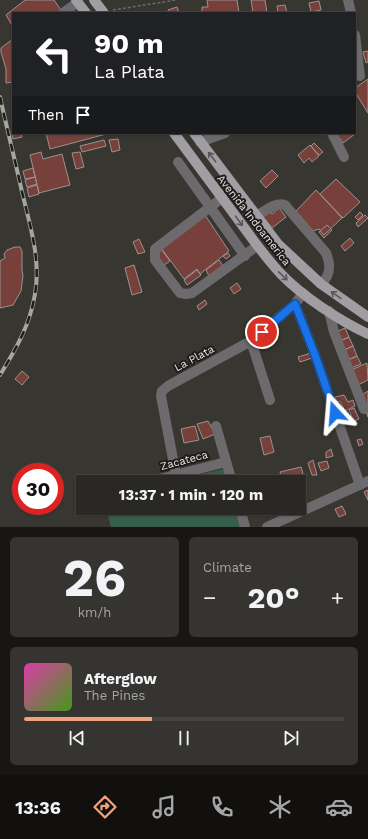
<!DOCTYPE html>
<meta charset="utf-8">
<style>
:root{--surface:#2a2824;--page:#363431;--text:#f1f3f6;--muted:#a5a6a6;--line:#464441;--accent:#f0a27a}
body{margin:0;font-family:"Work Sans",sans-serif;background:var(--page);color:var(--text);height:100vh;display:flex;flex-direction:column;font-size:15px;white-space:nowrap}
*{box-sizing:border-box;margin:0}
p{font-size:13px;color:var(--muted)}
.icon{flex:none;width:22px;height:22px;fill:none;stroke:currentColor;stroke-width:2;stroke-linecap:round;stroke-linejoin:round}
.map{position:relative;height:527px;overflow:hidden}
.drawer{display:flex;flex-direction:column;gap:10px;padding:10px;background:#171614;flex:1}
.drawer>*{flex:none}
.banner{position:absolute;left:12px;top:12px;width:344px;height:122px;border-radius:0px;box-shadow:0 1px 3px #0004,0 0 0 1px var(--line);background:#202124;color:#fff;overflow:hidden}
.speed{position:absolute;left:12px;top:463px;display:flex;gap:8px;font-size:20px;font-weight:700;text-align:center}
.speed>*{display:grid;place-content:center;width:52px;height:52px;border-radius:50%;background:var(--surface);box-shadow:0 1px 3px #0004,0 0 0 1px var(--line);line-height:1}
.speed .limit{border:6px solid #d22;background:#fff;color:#111}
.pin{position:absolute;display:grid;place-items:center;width:34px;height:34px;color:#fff;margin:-17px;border:2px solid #fff;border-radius:50%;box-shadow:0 1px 4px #0007}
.me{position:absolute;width:44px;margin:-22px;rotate:341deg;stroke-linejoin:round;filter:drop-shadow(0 0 3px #0008)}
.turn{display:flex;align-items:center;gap:14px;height:84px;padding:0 16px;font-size:18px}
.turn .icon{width:52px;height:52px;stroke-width:2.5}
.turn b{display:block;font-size:28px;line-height:34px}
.then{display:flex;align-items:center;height:38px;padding:0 16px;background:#0003;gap:8px;font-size:15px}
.big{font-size:30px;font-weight:700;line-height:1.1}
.drawer .tile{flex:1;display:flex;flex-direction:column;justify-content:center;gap:6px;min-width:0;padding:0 14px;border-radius:6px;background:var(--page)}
.drawer .dial{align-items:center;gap:0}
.dial b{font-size:52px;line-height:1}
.song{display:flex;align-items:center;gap:12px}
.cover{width:48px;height:48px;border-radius:6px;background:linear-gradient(135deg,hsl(320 70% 55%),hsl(100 70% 35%))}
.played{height:4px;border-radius:2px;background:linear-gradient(90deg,var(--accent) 40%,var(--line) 40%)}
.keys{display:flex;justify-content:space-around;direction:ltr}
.heat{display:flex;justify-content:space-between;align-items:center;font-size:22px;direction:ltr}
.drawer .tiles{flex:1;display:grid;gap:10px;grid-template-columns:1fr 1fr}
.tile:last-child{grid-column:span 2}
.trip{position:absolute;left:76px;top:475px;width:230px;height:40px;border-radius:0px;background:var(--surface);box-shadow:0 1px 3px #0004,0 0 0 1px var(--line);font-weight:700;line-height:40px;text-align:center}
.dock{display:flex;height:64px;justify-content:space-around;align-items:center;background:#11100e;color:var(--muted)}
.dock .icon{width:28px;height:28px}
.dock .current{color:var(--accent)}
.dock b{font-size:18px;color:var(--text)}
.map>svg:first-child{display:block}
.green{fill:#375d4b}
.building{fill:#77403b;stroke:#9b9290}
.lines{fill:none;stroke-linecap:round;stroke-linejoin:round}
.path{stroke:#6c6b65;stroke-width:1.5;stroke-dasharray:3 2;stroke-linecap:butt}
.minor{stroke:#6c6a6d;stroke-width:10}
.major{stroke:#a09da3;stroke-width:10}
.rail-casing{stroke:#a6a5a0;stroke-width:4}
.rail{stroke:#1e1d1b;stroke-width:2.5;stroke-dasharray:8;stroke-linecap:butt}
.oneway{stroke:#585758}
.route-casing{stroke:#114b97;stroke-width:10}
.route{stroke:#1a73e8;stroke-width:7}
.labels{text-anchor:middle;stroke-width:4;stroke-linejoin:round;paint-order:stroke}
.street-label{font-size:11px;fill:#e5e4e0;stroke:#1e1d1b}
</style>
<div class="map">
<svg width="368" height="527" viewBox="0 0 368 527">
<rect width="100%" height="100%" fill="#383630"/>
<path class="green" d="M 228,468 L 232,482 L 166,482 Z
M 106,508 L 240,508 L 245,527 L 111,527 Z"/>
<path class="building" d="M 25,0 L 54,0 L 63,13 L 13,13 L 13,27 L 6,15 Z
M 207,0 L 237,0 L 239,13 L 202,13 L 202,7 L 208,7 Z
M 251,0 L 265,0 L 267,13 L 253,13 Z
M 319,1 L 321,10 L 311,12 L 309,3 Z
M 285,5 L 287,13 L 278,13 L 277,6 Z
M 177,7 L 179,13 L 169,13 L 168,10 Z
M 13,39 L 13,82 L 6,83 L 6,69 L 1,52 L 1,48 Z
M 368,51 L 368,62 L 366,63 L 363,52 Z
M 368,79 L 368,113 L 355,92 L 355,88 Z
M 13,130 L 13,133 L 21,133 L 22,137 L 13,139 L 11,131 Z
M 46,133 L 110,133 L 50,149 Z
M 336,133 L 354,133 L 355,134 L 343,143 Z
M 118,139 L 120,150 L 112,152 L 109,140 Z
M 104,140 L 106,146 L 82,152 L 80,146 Z
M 314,143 L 323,152 L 319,155 L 311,146 Z
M 310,145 L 319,156 L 312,162 L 309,158 L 304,163 L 298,155 Z
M 41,152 L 43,159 L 62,154 L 70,185 L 39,193 L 30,155 Z
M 80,152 L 84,167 L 76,169 L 72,153 Z
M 33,168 L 35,177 L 25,179 L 23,171 Z
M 272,170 L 278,176 L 266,188 L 260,181 Z
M 35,177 L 37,184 L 27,187 L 25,180 Z
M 336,179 L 360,202 L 343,218 L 320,194 Z
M 37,185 L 39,194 L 29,197 L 27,188 Z
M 316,190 L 342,218 L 324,235 L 319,229 L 313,231 L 296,211 Z
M 279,208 L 286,217 L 272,228 L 263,217 L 270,211 L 272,214 Z
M 360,212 L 363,215 L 358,220 L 355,217 Z
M 205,215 L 229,251 L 200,274 L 197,269 L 184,279 L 161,248 Z
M 365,215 L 368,218 L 358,227 L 356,223 Z
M 327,225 L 332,230 L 324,238 L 319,232 Z
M 350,238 L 354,243 L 345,251 L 341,246 Z
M 139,239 L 145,252 L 138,254 L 133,242 Z
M 15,247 L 20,247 L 22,251 L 22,270 L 23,275 L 21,291 L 13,305 L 0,308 L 0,261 L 5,258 L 4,254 L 7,250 Z
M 161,249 L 170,261 L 163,266 L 155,253 Z
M 228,253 L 230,256 L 226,259 L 223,256 Z
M 219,260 L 223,266 L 209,276 L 206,270 Z
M 134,265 L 142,292 L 132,295 L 125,268 Z
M 197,270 L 201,275 L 187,285 L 184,280 Z
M 237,283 L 241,289 L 234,294 L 230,288 Z
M 205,300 L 207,304 L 199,310 L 197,306 Z
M 345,328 L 349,337 L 340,341 L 336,332 Z
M 349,337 L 353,346 L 344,350 L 340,341 Z
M 353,346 L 357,356 L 348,360 L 344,350 Z
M 311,353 L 312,358 L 300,362 L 298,357 Z
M 357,356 L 361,364 L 351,368 L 348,360 Z
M 367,363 L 368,380 L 358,385 L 351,370 Z
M 22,371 L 29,377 L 22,385 L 15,379 Z
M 368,391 L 368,417 L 360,396 Z
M 344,395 L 348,402 L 353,400 L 355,406 L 345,411 L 340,401 L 337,402 L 335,397 Z
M 354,408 L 359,419 L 352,422 L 350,418 L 352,417 L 349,410 Z
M 208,421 L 215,434 L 203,439 L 197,424 Z
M 195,426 L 199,440 L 184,443 L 181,429 Z
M 270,436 L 274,452 L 264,455 L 260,438 Z
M 361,439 L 363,444 L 359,446 L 357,440 Z
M 331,449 L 333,456 L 326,458 L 326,452 Z
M 313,460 L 317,475 L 312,475 L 308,463 Z
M 327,461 L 329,468 L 321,471 L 318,463 Z
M 301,467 L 305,481 L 299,483 L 283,482 L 280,472 Z
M 367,490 L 368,491 L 368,500 L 364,492 Z
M 342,506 L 346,514 L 339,517 L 335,509 Z"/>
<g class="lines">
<path class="path" d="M 113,10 L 176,0"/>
<path class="minor" d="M 348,0 L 351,13
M 63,13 L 78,2
M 355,35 L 360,76
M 332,133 L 344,157
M 200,142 L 225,133
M 178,162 L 245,256
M 222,198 L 155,249 L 155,260 L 180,293 L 186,294 L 192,293 L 257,246
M 256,216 C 264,212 276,201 285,205 L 326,253 C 331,265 331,275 321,284
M 295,304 L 315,355 L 360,485
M 329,311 L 334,332 L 364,409
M 251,341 L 270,400
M 216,426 L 232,482
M 176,475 L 161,396 L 162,391 L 168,386 L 251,341 L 295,304 L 303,293
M 148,482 L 226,462
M 240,508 L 245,527
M 267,527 L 368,481"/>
<path class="major" d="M 76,0 L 86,13
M 94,0 L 104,13
M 174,133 C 194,160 214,187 234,214 C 249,234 263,255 281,274 C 302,296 340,321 368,334
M 194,133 L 278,244 L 321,284 L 368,317"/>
<g class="rail-casing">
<path id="rail" d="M 0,97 C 7,129 15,160 22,192 C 30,225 41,260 35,294 C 30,325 16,349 0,375"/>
</g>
<use href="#rail" class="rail"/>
</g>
<defs><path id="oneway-shaft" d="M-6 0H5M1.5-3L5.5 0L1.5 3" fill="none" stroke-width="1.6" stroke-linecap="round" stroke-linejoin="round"/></defs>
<g class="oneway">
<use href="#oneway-shaft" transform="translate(212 157) rotate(-127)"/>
<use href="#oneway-shaft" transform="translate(239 221) rotate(54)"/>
<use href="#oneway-shaft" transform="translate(283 276) rotate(44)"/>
<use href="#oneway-shaft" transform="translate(336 295) rotate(-145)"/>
</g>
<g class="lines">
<g class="route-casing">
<path id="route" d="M 262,332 L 295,304 L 315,355 L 335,413"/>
</g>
<use href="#route" class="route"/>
</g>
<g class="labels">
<g class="street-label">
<text transform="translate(254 220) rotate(52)" y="4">Avenida Indoamerica</text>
<text transform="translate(194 358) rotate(-28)" y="4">La Plata</text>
<text transform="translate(184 460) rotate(-15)" y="4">Zacateca</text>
</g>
</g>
</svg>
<div class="speed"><div class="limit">30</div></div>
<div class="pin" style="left:262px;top:332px;background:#d93025"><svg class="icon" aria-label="arrive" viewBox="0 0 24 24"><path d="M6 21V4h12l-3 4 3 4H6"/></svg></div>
<svg class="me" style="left:335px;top:413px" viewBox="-20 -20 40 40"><path d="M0-17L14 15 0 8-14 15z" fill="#1a73e8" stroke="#fff" stroke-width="4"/></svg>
<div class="trip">13:37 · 1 min · 120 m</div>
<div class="banner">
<div class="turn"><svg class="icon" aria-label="left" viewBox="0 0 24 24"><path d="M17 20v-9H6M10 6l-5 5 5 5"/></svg><div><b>90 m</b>La Plata</div></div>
<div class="then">Then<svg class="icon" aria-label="arrive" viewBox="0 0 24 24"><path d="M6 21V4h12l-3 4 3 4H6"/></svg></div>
</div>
</div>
<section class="drawer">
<div class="tiles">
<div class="tile dial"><b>26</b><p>km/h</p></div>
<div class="tile"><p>Climate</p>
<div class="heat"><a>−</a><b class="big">20°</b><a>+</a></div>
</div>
<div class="tile">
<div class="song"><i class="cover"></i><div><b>Afterglow</b><p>The Pines</p></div></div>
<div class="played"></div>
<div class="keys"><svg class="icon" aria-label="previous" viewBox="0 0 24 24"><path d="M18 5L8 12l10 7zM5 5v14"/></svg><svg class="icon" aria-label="pause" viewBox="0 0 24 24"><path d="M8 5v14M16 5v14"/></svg><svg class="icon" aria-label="next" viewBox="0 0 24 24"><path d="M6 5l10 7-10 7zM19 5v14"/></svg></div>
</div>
</div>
</section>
<nav class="dock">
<b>13:36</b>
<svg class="icon current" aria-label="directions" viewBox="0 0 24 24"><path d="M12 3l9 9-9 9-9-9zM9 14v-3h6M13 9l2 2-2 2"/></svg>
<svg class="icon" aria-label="music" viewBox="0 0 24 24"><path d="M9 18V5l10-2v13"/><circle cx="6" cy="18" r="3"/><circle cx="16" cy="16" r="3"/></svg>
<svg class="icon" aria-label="phone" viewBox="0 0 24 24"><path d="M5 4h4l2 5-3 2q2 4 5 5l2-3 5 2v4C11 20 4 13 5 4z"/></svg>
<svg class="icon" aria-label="climate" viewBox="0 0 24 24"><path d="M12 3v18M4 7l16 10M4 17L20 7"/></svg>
<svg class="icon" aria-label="car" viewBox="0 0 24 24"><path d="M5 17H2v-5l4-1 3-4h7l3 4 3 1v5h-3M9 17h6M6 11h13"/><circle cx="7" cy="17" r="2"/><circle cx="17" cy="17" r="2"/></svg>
</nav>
